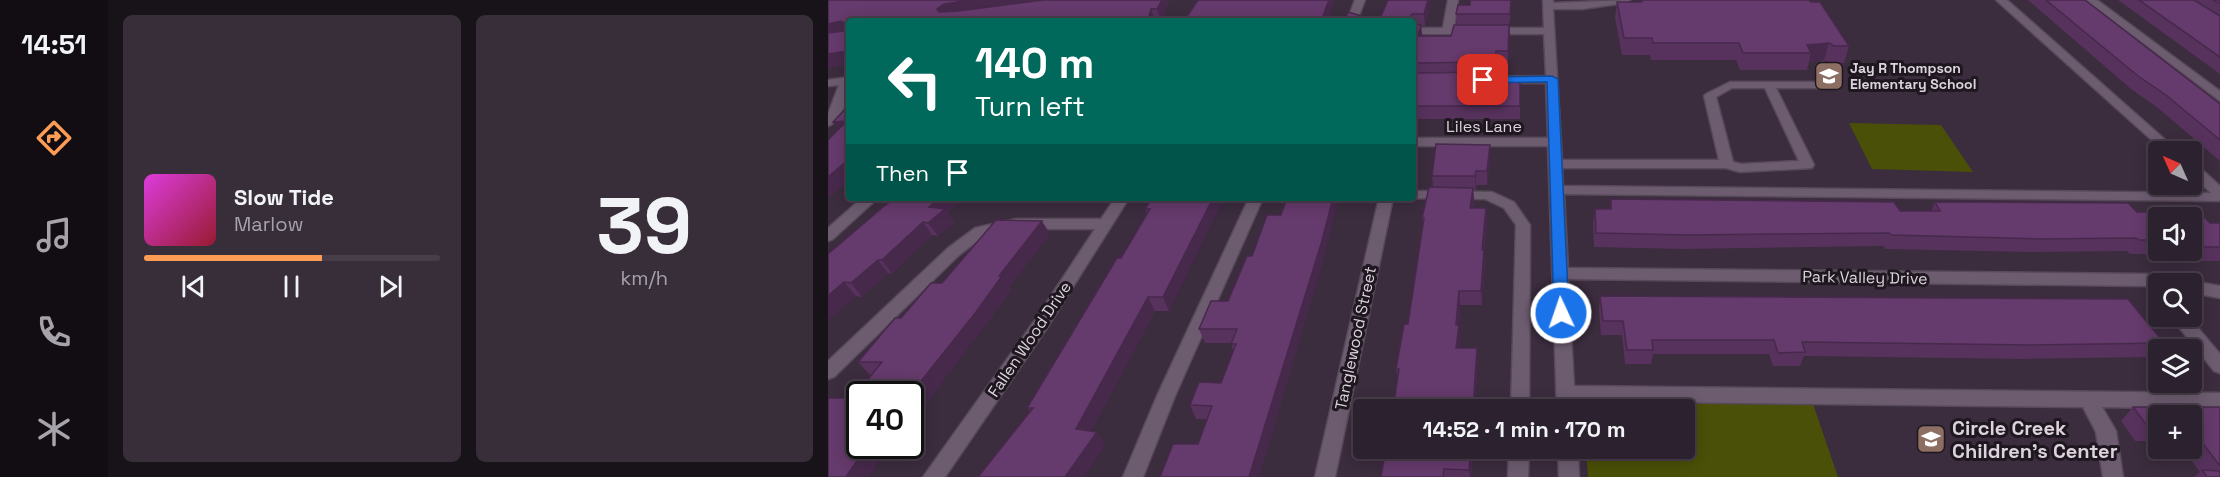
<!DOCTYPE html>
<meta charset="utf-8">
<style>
:root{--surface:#2c212e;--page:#382e3a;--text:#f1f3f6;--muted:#a6a3aa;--line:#483e4a;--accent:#fd9c55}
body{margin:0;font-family:"Space Grotesk",sans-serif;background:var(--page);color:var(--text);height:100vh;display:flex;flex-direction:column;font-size:22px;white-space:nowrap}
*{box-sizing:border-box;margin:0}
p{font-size:20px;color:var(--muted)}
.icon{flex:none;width:33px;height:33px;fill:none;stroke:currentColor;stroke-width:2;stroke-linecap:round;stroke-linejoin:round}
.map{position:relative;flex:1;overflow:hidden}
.side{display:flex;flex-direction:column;gap:15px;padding:15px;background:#181219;width:720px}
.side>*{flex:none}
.top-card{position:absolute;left:18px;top:18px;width:570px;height:183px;border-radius:6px;box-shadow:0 3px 15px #0003,0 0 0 2px var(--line);background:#00695c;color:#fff;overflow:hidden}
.needle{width:39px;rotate:315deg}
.tools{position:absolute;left:1320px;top:141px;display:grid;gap:12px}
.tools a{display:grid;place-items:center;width:54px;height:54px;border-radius:6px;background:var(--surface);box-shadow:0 3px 15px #0003,0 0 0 2px var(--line);font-size:30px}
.speed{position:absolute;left:18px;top:381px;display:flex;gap:12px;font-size:30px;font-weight:700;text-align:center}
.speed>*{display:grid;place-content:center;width:78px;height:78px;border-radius:50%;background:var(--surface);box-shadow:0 3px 15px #0003,0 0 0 2px var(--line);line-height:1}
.speed .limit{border:3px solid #111;border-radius:9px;background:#fff;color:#111}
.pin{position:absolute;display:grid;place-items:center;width:51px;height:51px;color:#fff;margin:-26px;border-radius:12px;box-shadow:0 3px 9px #0006}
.me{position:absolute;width:66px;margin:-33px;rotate:357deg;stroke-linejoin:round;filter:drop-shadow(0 0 4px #0008)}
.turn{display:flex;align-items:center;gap:21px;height:126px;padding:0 30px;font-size:27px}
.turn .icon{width:78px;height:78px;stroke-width:2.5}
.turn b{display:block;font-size:42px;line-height:51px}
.then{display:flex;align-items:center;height:57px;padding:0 30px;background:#0003;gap:12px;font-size:22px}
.side .tile{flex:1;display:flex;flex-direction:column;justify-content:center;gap:9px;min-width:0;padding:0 21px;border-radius:9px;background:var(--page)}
.side .dial{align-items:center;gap:0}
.dial b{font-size:78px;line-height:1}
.song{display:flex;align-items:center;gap:18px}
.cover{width:72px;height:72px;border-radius:9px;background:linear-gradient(135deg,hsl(300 70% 55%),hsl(350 70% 35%))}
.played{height:6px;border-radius:3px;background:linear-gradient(90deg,var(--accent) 60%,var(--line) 60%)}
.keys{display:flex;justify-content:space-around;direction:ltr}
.side .tiles{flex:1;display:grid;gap:15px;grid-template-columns:repeat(2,1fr)}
.trip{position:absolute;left:525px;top:399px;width:342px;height:60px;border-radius:6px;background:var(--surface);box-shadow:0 3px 15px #0003,0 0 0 2px var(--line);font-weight:700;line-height:60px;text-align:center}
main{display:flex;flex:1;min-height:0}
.tabs{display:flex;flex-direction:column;width:108px;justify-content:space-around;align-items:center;background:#120d12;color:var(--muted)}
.tabs .icon{width:42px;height:42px}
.tabs .active{color:var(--accent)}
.tabs b{font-size:27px;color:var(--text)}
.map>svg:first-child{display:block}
.green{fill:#4a5007}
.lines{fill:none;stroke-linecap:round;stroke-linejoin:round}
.minor-casing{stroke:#564958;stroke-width:3}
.minor{fill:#6d5c70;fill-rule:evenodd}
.wall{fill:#57325d;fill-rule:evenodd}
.shaded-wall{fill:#47294c}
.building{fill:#653a6c;stroke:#47294c;stroke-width:1.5}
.route{fill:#1a73e8;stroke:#114b97;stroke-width:1.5}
.labels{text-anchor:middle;stroke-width:6;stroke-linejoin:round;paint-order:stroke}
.far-poi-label{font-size:14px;font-weight:bold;fill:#dcd2dd;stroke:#1e171f;text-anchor:start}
.street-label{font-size:16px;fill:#dcd2dd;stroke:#1e171f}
.near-poi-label{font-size:20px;font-weight:bold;fill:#dcd2dd;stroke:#1e171f;text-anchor:start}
</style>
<main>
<nav class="tabs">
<b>14:51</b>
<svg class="icon active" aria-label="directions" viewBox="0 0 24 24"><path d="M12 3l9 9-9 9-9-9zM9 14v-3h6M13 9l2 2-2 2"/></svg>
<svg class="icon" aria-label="music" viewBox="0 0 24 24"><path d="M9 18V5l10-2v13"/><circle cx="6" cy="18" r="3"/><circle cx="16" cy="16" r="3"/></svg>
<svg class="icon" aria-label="phone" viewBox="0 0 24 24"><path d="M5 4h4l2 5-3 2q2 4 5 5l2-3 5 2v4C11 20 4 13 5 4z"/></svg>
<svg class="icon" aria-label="climate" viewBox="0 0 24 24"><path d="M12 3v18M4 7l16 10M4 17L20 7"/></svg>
</nav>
<section class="side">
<div class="tiles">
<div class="tile">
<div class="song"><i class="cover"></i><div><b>Slow Tide</b><p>Marlow</p></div></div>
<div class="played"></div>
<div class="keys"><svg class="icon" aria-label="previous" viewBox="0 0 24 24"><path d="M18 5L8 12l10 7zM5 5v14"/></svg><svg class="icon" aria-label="pause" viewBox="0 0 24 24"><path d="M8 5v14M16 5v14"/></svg><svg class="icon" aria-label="next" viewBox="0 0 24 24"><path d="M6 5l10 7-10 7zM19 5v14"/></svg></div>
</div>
<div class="tile dial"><b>39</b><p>km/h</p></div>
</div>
</section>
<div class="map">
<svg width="1392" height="477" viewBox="0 0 1392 477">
<rect width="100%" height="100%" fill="#3b2c3e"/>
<path class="green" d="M 1021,123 L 1113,125 L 1145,172 L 1044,169 Z
M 755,399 L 984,401 L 1010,477 L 760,477 L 758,449 L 856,448 L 856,410 L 756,409 Z"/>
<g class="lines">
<g class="minor-casing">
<path id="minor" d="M 527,0 L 537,0 L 529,21 L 519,21 Z
M 620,0 L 630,0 L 626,28 L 716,28 L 715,0 L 725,0 L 725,3 L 802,0 L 797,3 L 754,9 L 725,9 L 734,160 L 891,160 L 876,96 L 878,94 L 902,82 L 996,82 L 989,65 L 995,62 L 1001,65 L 1009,85 L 1003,88 L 948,88 L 986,165 L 984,168 L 912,172 L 898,168 L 734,168 L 735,186 L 1383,193 L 1364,175 L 1364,164 L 1369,165 L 1392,186 L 1392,201 L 736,194 L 740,268 L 1319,274 L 1348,280 L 1350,284 L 1330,284 L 1330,288 L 1319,286 L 740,279 L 746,386 L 1392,393 L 1392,409 L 1274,407 L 1288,431 L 1295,477 L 1275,477 L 1268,432 L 1255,407 L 747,401 L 747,410 L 729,410 L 720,146 L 585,146 L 585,138 L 720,138 L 718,83 L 648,83 L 642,80 L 648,77 L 718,76 L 716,34 L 585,34 L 585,28 L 615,28 ZM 904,88 L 937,88 L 971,161 L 913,164 L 905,162 L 888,97 Z
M 1168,0 L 1179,0 L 1351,152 L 1337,152 Z
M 1258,0 L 1269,0 L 1392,91 L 1392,101 Z
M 21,77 C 21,92 17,120 0,126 L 0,114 L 11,85 L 0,86 L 0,80 Z
M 585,191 L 664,192 L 686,202 L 702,225 L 701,410 L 683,410 L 688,225 L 676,208 L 657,199 L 580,198 L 585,198 Z
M 34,198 L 50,198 L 5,239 L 0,241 L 0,228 Z
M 287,198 L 301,198 L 219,328 L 117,477 L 95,477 L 207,320 L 267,229 L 188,229 L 157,235 L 130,256 L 6,377 L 0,379 L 0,361 L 120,248 L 147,228 L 188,219 L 273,219 Z
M 421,198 L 435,198 L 347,396 L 315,477 L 295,477 L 329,396 Z
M 551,198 L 565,198 L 507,477 L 487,477 Z
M 1364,281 L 1392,286 L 1392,298 L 1364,293 L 1364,284 L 1358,284 Z
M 1342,316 L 1360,316 L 1392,354 L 1392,373 L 1386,371 Z
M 681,448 L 701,448 L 700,477 L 680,477 Z
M 730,448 L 750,448 L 751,477 L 731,477 Z"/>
</g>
<use href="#minor" class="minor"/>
</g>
<path class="wall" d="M 0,0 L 340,0 L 341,3 L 333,20 L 327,21 L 21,21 L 21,64 L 0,68 Z
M 560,0 L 602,0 L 602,7 L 597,26 L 593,26 L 594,36 L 623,36 L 629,25 L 628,14 L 642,5 L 684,0 L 681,26 L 680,63 L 668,63 L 667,74 L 666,74 L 667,82 L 692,82 L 692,119 L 585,119 L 585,21 L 551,21 Z
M 813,0 L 1021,46 L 1016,63 L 1001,62 L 996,60 L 981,62 L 979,70 L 912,70 L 908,60 L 823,60 L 822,55 L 794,55 L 787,18 L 789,2 L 813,2 Z
M 1200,0 L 1257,0 L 1392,104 L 1392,161 L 1330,108 L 1303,89 Z
M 1290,0 L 1392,0 L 1392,74 Z
M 662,158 L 659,185 L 648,185 L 648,190 L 645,190 L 646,201 L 645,208 L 658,208 L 659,222 L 656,250 L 657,264 L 654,305 L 632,305 L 631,325 L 632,339 L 631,348 L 650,362 L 570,379 L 568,369 L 580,324 L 595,226 L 594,218 L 605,187 L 604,176 Z
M 198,198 L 247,198 L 245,201 L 200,201 Z
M 324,198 L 341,311 L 327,311 L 263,431 L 269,432 L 277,446 L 202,412 L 199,408 L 293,258 L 319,213 L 317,209 Z
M 783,199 L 1066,202 L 1072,211 L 1103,211 L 1107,202 L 1300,203 L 1309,212 L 1372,213 L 1382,223 L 1392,223 L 1392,261 L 1357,261 L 1351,254 L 1302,254 L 1299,251 L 1203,252 L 1057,249 L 1056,246 L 856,249 L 766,247 L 765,222 L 767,209 L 782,209 ZM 1330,218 L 1364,218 L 1364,250 L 1330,250 Z
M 131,203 L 120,212 L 126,223 L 110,236 L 104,235 L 64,274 L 60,273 L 34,297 L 28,296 L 0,320 L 0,254 Z
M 222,234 L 181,287 L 183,290 L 157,326 L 25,398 L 43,376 L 30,362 L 73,318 L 114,283 Z
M 496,257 L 431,477 L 332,477 L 370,444 L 379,419 L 368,419 L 362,405 L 393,383 L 405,351 L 403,343 L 377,343 L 371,329 L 400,301 Z
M 772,296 L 1336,343 L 1325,357 L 1193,359 L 976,356 L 972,366 L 945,366 L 941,354 L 825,354 L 823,364 L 797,364 L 794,335 L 773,335 L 771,310 Z
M 1305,407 L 1392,407 L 1392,477 L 1366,477 L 1372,472 L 1354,448 L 1364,448 L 1364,416 L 1330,416 L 1330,441 L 1307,441 L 1293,421 Z
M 558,448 L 645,448 L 643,477 L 553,477 Z"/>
<path class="shaded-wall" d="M 143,0 L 216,0 L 115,21 L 109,9 L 116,4 Z
M 334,0 L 340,0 L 341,3 L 333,20 L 329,9 Z
M 501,0 L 506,0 L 506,4 L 500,21 L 493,21 Z
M 600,0 L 602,0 L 602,7 L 597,26 L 596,14 Z
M 683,0 L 684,0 L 682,26 L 682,14 Z
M 323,9 L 327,21 L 320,21 Z
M 13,21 L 21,33 L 0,37 L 0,24 Z
M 593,25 L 594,36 L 590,36 Z
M 681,25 L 682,36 L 680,63 L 680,51 Z
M 1001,43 L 996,60 L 981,62 L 983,53 L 979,45 Z
M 21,51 L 21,64 L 0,68 L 0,54 Z
M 19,121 L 14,135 L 5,122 Z
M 662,145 L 662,158 L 659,185 L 659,171 Z
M 21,159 L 21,180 L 0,199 L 0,177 Z
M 648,171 L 648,190 L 647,176 Z
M 645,188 L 646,201 L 643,221 L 642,208 Z
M 112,198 L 128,198 L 131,203 L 120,212 L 126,223 L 110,236 L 100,223 L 101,207 Z
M 385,198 L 396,198 L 341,311 L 335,297 Z
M 505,198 L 511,198 L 496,257 L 431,477 L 421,477 Z
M 658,208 L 659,222 L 654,264 L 654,250 Z
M 214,221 L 222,234 L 181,287 L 183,290 L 157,326 L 82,425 L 82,395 L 171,276 Z
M 95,222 L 104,235 L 64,274 L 54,260 Z
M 656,250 L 657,264 L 654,305 L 653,291 Z
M 50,260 L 60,273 L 34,297 L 23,283 Z
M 16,282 L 28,296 L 0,320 L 0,296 Z
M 631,291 L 632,305 L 631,325 L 632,339 L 629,362 L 628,348 L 628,325 Z
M 320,297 L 327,311 L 257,443 L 248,429 Z
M 649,348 L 650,362 L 647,410 L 645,410 Z
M 269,432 L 277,446 L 256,477 L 237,477 Z
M 39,446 L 61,446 L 41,477 L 18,477 Z
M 643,448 L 645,448 L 643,477 L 642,477 L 641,470 Z"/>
<path class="building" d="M 0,0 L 143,0 L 116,4 L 109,9 L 111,12 L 130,11 L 216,0 L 334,0 L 329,9 L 323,9 L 320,21 L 21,21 L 21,51 L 0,54 L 0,33 L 15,31 L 16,23 L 13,21 L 0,24 Z
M 370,0 L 501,0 L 493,21 L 356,21 Z
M 560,0 L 600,0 L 596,14 L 584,14 L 582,17 L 582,21 L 551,21 Z
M 642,0 L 683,0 L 682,14 L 628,14 L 630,5 L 642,5 Z
M 813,0 L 981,0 L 983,2 L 992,2 L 1021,46 L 1006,46 L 1001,43 L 979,45 L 983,53 L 915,53 L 911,43 L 825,43 L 824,38 L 796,38 L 789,2 L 814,2 Z
M 1218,0 L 1257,0 L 1392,104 L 1392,140 L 1338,95 L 1310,76 Z
M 1311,0 L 1366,0 L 1392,16 L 1392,57 Z
M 1385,0 L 1392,0 L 1392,4 Z
M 520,12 L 534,16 L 532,21 L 517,21 Z
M 585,24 L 593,25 L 590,36 L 623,36 L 626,25 L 681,25 L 680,51 L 668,51 L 667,62 L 585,63 Z
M 666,72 L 666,82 L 692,82 L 692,106 L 585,106 L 585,73 Z
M 21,105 L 21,159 L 0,177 L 0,140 L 19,121 L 5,122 Z
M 608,144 L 662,145 L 659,171 L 648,171 L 647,176 L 604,176 Z
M 601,187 L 645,188 L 642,208 L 658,208 L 654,250 L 656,250 L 653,291 L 631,291 L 628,325 L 631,325 L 628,348 L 649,348 L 645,410 L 565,410 L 571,369 L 568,369 L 576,324 L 580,324 L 596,218 L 594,218 Z
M 67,198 L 112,198 L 101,207 L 117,209 L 100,223 L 95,222 L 54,260 L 50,260 L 23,283 L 16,282 L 0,296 L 0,254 L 55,207 Z
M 324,198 L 385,198 L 335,297 L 320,297 L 248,429 L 269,432 L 237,477 L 150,477 L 205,408 L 199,408 L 289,258 L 293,258 L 322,209 L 317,209 Z
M 459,198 L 505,198 L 493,244 L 421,477 L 332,477 L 345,444 L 370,444 L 384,406 L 362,405 L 371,382 L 393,383 L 408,344 L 403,344 L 409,329 L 371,329 L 383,301 L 400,301 L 419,256 L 424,256 L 439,215 L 453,215 Z
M 783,199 L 1066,202 L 1072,211 L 1112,211 L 1107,202 L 1300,203 L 1309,212 L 1372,213 L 1382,223 L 1392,223 L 1392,247 L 1368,247 L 1364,242 L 1364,218 L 1330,218 L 1330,240 L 1311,240 L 1308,238 L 1211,239 L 1063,235 L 1061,233 L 859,235 L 768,233 L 767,209 L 783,209 Z
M 168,220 L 214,221 L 171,276 L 174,276 L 148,312 L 82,395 L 82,394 L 32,394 L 32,446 L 39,446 L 18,477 L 0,477 L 0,398 L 25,398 L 54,362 L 30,362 L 67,318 L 73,318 L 103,283 L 114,283 Z
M 772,296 L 1300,299 L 1336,343 L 1202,345 L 974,342 L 977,352 L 950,353 L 946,340 L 824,340 L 825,350 L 799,350 L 795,321 L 775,321 Z
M 1305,407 L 1392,407 L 1392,466 L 1364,429 L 1364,416 L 1330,416 L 1330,427 L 1320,427 Z
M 558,448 L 643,448 L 641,470 L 616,469 L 615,477 L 553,477 Z
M 1374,470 L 1392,471 L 1392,477 L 1379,477 Z"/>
<path class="route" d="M 724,76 L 730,79 L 741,313 L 739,317 L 728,317 L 726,313 L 719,82 L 655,83 L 650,80 L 655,77 Z"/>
<defs>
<g id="school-square" transform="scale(1.5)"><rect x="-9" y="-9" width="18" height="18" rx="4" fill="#8d6e63" stroke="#1e171f"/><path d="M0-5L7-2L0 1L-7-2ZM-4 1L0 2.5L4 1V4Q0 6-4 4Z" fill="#fff"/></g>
</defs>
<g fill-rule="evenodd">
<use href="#school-square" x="1001" y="76"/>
<use href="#school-square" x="1103" y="439"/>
</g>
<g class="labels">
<g class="far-poi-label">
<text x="1022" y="73">Jay R Thompson<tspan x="1022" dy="16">Elementary School</tspan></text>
</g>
<g class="street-label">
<text x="656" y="132">Liles Lane</text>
<text transform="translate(1037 277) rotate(1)" y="6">Park Valley Drive</text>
<text transform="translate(527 338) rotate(-78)" y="6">Tanglewood Street</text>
<text transform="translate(201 339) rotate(-56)" y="6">Fallen Wood Drive</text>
</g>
<g class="near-poi-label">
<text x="1124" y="435">Circle Creek<tspan x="1124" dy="23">Children's Center</tspan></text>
</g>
</g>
</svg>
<div class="tools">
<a><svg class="needle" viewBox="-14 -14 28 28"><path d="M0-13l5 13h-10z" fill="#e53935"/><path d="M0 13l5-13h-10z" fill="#a6a3aa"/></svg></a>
<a><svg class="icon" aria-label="sound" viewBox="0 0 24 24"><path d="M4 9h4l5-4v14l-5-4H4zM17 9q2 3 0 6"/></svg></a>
<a><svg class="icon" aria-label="search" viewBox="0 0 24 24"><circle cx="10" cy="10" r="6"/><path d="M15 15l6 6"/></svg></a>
<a><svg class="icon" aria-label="layers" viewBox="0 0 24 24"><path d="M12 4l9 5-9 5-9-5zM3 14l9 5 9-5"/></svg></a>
<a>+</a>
</div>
<div class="speed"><div class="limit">40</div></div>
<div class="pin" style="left:655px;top:80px;background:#d93025"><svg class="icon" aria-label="arrive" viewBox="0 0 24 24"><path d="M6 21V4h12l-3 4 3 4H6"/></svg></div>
<svg class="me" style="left:733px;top:313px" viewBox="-20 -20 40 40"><circle r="17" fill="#1a73e8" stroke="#fff" stroke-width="3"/><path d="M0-11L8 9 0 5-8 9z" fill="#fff"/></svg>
<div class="trip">14:52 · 1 min · 170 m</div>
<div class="top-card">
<div class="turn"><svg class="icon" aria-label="left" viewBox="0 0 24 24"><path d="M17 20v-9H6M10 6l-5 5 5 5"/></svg><div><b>140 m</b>Turn left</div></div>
<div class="then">Then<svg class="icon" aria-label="arrive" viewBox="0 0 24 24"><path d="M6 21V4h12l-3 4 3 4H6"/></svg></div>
</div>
</div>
</main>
